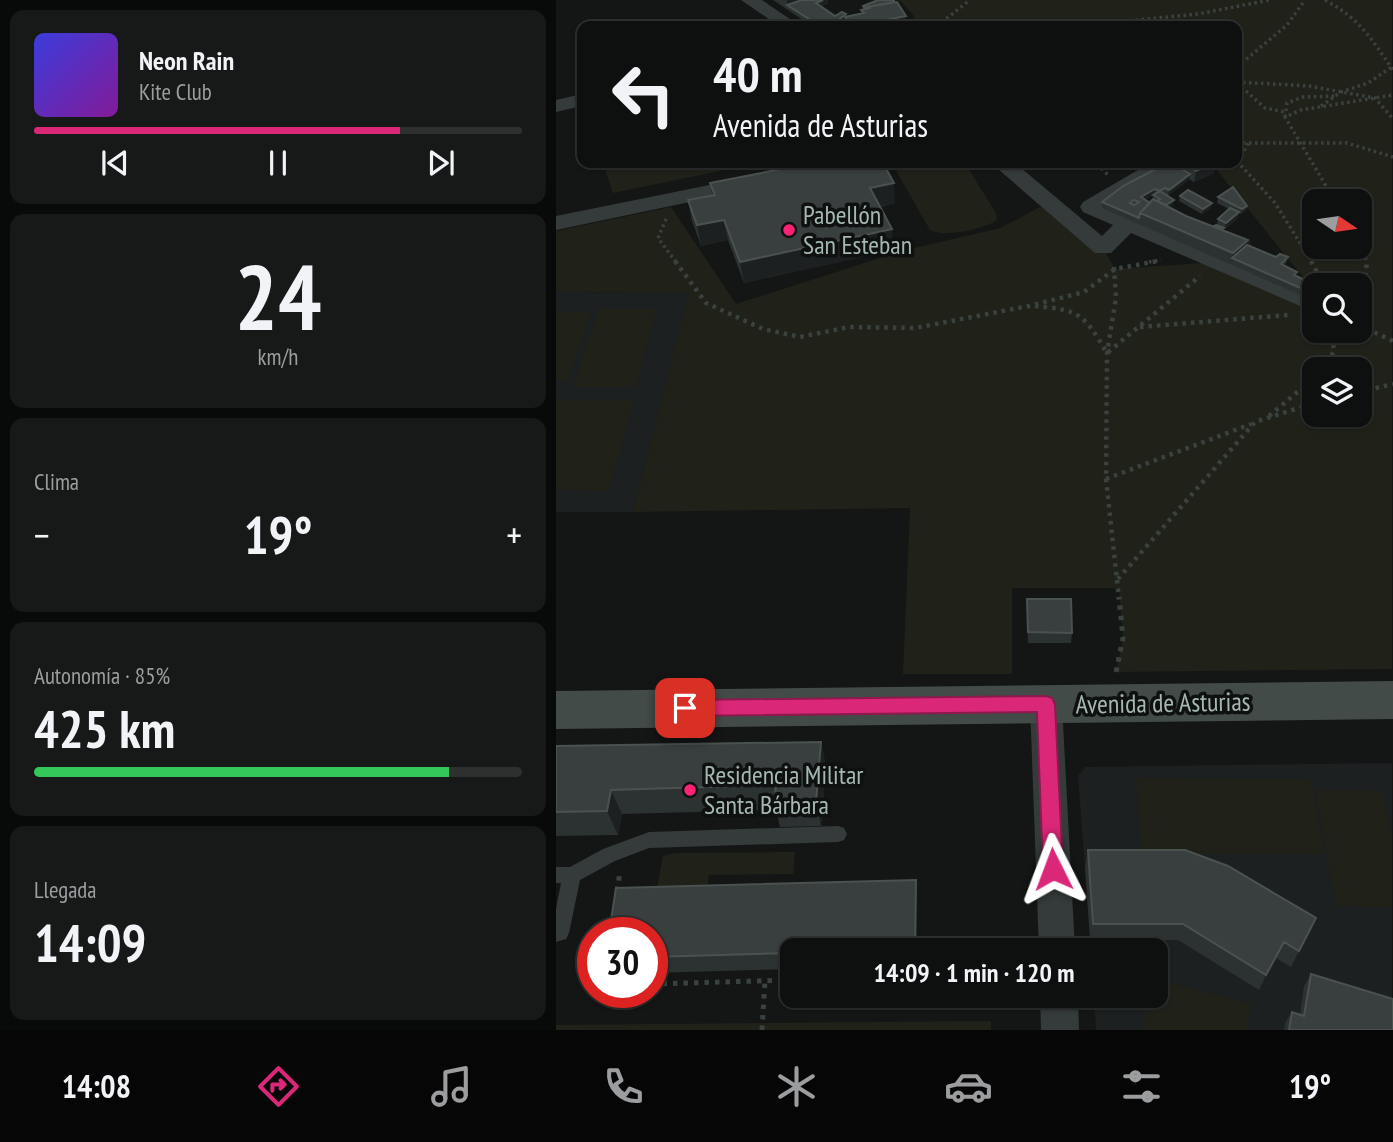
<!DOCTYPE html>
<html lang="es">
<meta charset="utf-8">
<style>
:root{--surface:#0e1010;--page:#171919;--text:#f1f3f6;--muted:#9b9d9f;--line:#2e3030;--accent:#db2777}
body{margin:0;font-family:"PT Sans Narrow",sans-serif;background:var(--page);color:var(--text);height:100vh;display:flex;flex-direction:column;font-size:26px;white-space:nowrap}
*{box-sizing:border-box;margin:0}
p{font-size:23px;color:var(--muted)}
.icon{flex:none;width:38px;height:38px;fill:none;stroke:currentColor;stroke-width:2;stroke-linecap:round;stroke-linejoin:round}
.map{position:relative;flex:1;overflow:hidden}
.details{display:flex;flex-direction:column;gap:10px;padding:10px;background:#080909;width:556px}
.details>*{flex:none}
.top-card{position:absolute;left:21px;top:21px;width:665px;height:147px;border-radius:14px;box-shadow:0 2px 5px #0004,0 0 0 2px var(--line);background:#0e1010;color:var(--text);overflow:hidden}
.needle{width:46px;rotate:103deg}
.controls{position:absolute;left:746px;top:189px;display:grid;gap:14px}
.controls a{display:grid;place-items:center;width:70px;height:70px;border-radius:14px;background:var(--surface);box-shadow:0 2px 5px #0004,0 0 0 2px var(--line);font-size:35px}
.speed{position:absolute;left:21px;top:917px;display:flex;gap:14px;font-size:35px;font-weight:700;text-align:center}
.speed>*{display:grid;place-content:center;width:91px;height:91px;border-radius:50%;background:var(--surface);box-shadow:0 2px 5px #0004,0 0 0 2px var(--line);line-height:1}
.speed .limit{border:10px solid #d22;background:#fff;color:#111}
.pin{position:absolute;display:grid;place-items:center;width:60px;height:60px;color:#fff;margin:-30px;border-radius:14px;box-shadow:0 4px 10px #0006}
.me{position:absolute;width:77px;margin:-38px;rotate:357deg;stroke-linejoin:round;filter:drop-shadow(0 0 5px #0008)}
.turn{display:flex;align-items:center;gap:24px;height:147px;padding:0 21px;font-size:32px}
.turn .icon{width:91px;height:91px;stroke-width:2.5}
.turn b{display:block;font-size:49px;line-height:60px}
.big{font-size:52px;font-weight:600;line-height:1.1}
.details .card{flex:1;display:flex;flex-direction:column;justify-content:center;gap:10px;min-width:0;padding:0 24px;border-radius:14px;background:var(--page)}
.details .dial{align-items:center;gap:0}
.dial b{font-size:91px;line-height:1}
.song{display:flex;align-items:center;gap:21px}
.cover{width:84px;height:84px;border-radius:10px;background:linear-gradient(135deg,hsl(240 70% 55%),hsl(290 70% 35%))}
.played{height:7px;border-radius:4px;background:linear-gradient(90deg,var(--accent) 75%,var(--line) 75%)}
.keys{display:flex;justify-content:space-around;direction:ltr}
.heat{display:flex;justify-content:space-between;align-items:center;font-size:38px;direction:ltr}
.charge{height:10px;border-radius:5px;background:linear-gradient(90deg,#34c759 85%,var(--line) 0)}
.trip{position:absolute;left:224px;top:938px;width:388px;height:70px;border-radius:14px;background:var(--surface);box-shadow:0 2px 5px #0004,0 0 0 2px var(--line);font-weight:600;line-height:70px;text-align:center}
.tabs{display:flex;height:112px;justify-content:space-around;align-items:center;background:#060606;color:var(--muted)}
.tabs .icon{width:49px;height:49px}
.tabs .current{color:var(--accent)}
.tabs b{font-size:32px;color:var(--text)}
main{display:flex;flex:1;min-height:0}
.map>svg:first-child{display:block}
.built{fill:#1c2020}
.green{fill:#202119;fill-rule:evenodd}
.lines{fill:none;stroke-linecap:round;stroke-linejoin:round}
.path-far2{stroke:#3a423f;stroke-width:3.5;stroke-dasharray:2.5 3.5;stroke-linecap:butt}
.path-far1{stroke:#3a423f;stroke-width:4.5;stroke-dasharray:3.5 5;stroke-linecap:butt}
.path{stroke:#3a423f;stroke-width:5;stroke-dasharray:4.5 6;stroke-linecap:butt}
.service{fill:#343b3a;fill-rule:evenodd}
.minor{fill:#343b3a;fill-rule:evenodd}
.secondary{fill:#424b48;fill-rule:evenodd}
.wall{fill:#2c3131;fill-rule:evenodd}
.shaded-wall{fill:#1d2020}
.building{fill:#393f3e;stroke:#4a5250;stroke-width:2;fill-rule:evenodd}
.route{fill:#db2777;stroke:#8e194d;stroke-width:2}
.poi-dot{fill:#f27;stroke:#0e1110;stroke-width:2.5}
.labels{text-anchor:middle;stroke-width:7;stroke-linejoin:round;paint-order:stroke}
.poi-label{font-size:26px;fill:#a4b7b0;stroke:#0e1110;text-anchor:start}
.street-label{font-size:26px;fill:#a4b7b0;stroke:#0e1110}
</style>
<main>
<section class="details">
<div class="card">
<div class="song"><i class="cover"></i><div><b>Neon Rain</b><p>Kite Club</p></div></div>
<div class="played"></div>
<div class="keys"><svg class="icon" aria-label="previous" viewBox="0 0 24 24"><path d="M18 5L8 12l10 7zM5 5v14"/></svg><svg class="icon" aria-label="pause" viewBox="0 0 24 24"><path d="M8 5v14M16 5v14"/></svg><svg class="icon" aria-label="next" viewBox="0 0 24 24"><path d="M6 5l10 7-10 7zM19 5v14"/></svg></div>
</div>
<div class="card dial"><b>24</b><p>km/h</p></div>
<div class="card"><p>Clima</p>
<div class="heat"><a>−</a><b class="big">19°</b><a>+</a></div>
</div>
<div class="card"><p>Autonomía · 85%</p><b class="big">425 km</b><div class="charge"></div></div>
<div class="card"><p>Llegada</p><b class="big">14:09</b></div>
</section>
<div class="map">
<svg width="837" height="1030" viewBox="0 0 837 1030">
<rect width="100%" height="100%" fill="#131615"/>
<path class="built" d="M 0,292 L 134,293 L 77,512 L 0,512 Z
M 836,763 L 836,1030 L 540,1030 L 538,996 L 600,996 L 600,950 L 535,950 L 522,776 L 529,767 Z"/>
<path class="green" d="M 343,0 L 836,0 L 836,669 L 560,672 L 567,638 L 563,588 L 456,588 L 456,674 L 347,674 L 354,508 L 77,512 L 133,293 L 0,292 L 0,231 L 115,207 L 180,304 L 346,251 L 444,228 L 494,202 L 547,248 L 559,269 L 661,262 L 758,304 L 758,331 L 803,331 L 803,285 L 758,285 L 758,291 L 655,163 L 681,163 L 681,26 L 381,26 L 379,23 L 362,26 L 356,13 ZM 758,201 L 803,201 L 803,247 L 758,247 ZM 758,369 L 803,369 L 803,415 L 758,415 Z
M 47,163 L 203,163 L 57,193 Z
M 344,163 L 409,163 L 440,213 L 441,220 C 428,229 388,238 374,230 L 341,172 L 341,167 Z
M 43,309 L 101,309 L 80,387 L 17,387 Z
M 0,312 L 35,312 L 12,380 L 0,380 Z
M 0,400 L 78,400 L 53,491 L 0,490 Z
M 580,778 L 754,779 L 769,854 L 586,854 Z
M 760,789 L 827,791 L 836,839 L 836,907 L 780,906 Z
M 239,852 L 237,874 L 153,875 L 151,887 L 101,888 L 107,856 L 118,853 Z
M 600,979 L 695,1004 L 691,1030 L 587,1030 L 593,996 L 600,996 Z
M 435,1021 L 435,1030 L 0,1030 L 0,1025 Z"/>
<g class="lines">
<path class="path-far2" d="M 769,0 C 805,20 814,37 837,70
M 381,26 L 414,0
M 520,26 L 642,14 L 714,0
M 681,67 L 731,25 L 749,0
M 681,82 L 753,86 L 819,98 L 837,119
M 681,83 L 709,108 L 729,112
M 765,106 L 785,92 L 812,83 L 837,66
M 729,117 L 731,103 L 747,97 L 779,96
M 681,143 L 791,143 L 837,157
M 681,161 L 719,203 L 756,262
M 682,161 L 693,142
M 528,163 L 546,169 L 553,176
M 779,201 L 729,117 L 745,110 L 837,95
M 110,219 L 102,238 L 120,262
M 803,241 L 811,262
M 593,262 L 605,260"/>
<path class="path-far1" d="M 119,261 L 150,303 L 207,329 L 244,337 L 293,327 L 359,328 L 473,306 L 528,292 L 559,269 L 602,261
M 755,261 L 768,285
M 558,267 L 560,298 L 551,353 L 550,479 L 563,599
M 803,292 L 809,279 L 811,261
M 479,306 C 524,310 528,314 551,353 L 644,276
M 803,325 L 837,341
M 584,327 L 732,315
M 765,369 L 778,352 L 776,331
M 803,392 L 837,384
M 713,416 L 758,378
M 550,479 L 695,424
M 562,579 L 699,422 L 758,403"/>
<path class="path" d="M 560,672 L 567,638 L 563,597
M 61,891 L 64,872
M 96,984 L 236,980
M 206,1030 L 209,981"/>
<path class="service" d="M 282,826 L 288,828 L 291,834 L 288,840 L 282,842 L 93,848 L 59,861 L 24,880 L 13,933 L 10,939 L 0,942 L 0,909 L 5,883 L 0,883 L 0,867 L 14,867 L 47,849 L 93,832 Z"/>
<path class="minor" d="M 185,0 L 206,0 L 244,26 L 223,26 Z
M 26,94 L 26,106 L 0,112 L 0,100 Z
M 435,163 L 459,163 L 546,236 L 557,225 L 527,212 L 524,207 L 527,202 L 594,163 L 619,163 L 616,167 L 552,206 L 758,295 L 758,312 L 575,233 L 555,253 L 539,253 Z
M 193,177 L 201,178 L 204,183 L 201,188 L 0,230 L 0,216 Z
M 490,690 L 501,694 L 506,704 L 519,950 L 483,950 L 474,704 L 479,694 Z
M 484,996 L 522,996 L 523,1030 L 485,1030 Z"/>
<path class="secondary" d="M 837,681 L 837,719 L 0,729 L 0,691 Z"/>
</g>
<path class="wall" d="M 217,0 L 272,0 L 272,4 L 265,6 L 279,16 L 290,17 L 305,14 L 305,10 L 307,9 L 307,6 L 350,26 L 289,26 L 289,21 L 284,25 L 285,26 L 256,26 Z
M 611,163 L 660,163 L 658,173 L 638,182 L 633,179 L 612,196 L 617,205 L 614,207 L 630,216 L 658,226 L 668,228 L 667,230 L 694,246 L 720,257 L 732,257 L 730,263 L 728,265 L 740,276 L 758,285 L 758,301 L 546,208 L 546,202 ZM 597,195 L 597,199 L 594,203 L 589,200 Z
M 302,166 L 339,203 L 324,207 L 336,229 L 337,250 L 188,283 L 172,240 L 145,246 L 136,221 L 132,200 L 156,195 L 154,183 Z
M 624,196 L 655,208 L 646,214 L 623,201 Z
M 662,197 L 690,211 L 685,214 L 683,213 L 682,218 L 669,229 L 661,225 L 662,219 L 673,209 L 661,203 Z
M 471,599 L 516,633 L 515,643 L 472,643 Z
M 265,742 L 270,767 L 265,826 L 224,827 L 220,810 L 66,814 L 62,835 L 0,836 L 0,746 Z
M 532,850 L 760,918 L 735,967 L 720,958 L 703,990 L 622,940 L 534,940 L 529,867 Z
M 360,880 L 361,897 L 361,950 L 236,950 L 236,969 L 96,973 L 96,933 Z
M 755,974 L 837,1030 L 728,1030 L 729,1023 L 736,1012 L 744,1014 L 748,986 Z"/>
<path class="shaded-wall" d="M 231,0 L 252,0 L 231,5 Z
M 267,0 L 272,0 L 272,4 L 260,8 L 260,3 Z
M 290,14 L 290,19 L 289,17 L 289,21 L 282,26 L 280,22 Z
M 350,16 L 350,26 L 300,26 Z
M 660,163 L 658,173 L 638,182 L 640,171 Z
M 634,174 L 633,180 L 612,196 L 613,190 Z
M 338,183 L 339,203 L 315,208 L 314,188 Z
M 599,189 L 598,194 L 585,203 L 585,197 Z
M 618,200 L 617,205 L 605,214 L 605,209 Z
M 656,203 L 655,208 L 646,214 L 647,209 Z
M 691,206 L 690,211 L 685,214 L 686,209 Z
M 683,212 L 682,218 L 669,229 L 670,223 Z
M 168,220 L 172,240 L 145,246 L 141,225 Z
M 336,229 L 337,250 L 188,283 L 184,262 Z
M 692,240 L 695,241 L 694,247 L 676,258 L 674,264 L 677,253 Z
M 265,742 L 270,767 L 265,826 L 260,802 Z
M 55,790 L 66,814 L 62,835 L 51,811 Z
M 360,880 L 361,897 L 361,950 L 359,950 Z
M 728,942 L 720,958 L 703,990 L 710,975 Z"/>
<path class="building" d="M 246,0 L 267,0 L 260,3 L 279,16 L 286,12 L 290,14 L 280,22 L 285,26 L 264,26 L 231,5 Z
M 322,0 L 338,0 L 338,2 L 311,7 L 311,9 L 309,9 L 307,6 Z
M 341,2 L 350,16 L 300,26 L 295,26 L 289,17 L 308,13 L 305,10 L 313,8 L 311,7 Z
M 256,163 L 301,163 L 302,166 L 316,163 L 327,163 L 338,183 L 314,188 L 336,229 L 184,262 L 168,220 L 141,225 L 132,200 L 159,195 L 154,183 Z
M 611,163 L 615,163 L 634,174 L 613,190 L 609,188 L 604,191 L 599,189 L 585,197 L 594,203 L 584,213 L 583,218 L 546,202 L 567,186 ZM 578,200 L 583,202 L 578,205 L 574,203 Z
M 625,163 L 659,163 L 640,171 Z
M 677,187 L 691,206 L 686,209 L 662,197 Z
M 632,190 L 656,203 L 647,209 L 624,196 Z
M 604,191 L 618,200 L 610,205 L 601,201 L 604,199 L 597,195 Z
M 597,199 L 630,216 L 692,240 L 677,253 L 584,213 Z
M 674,208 L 683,212 L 670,223 L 662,219 Z
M 660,225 L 668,228 L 666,230 L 658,226 Z
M 691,245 L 720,257 L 724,254 L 732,257 L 725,264 L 741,272 L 738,275 L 758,284 L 759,285 L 758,285 L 758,294 L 676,258 Z
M 471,599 L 515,599 L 516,633 L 472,632 Z
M 265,742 L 260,802 L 218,803 L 220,785 L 55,790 L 51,811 L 0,812 L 0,746 Z
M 532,850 L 629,850 L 672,866 L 760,918 L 743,951 L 728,942 L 710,975 L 627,924 L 537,924 Z
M 360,880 L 359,950 L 236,950 L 236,953 L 96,957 L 96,933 L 53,933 L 60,888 Z
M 755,974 L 837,999 L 837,1030 L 733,1030 L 736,1012 L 748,1016 Z"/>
<path class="route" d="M 490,696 L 496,698 L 499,704 L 507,869 L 504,875 L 497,878 L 490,875 L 487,869 L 481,712 L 129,716 L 123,714 L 120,708 L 123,703 L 129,700 Z"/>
<g class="poi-dot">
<circle cx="233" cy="230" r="7"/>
<circle cx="134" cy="790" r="7"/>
</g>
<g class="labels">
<g class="poi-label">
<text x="247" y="224">Pabellón<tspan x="247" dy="30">San Esteban</tspan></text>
<text x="148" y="784">Residencia Militar<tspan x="148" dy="30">Santa Bárbara</tspan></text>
</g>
<g class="street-label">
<text transform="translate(607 703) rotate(-1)" y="9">Avenida de Asturias</text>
</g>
</g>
</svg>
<div class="controls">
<a><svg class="needle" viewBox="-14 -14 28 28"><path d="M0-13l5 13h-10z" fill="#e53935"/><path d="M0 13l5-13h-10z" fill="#9b9d9f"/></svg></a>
<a><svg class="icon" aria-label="search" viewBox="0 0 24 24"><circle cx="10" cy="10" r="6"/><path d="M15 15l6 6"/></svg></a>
<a><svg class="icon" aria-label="layers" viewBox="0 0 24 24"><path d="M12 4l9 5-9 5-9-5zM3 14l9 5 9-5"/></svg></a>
</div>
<div class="speed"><div class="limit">30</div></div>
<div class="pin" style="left:129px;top:708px;background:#d93025"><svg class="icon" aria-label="arrive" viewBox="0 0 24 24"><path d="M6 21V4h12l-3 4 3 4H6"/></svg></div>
<svg class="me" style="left:497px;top:869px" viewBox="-20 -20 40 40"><path d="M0-17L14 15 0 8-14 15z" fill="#db2777" stroke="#fff" stroke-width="4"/></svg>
<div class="trip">14:09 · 1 min · 120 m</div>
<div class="top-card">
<div class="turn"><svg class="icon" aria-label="left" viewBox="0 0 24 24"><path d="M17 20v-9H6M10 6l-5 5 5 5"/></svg><div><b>40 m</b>Avenida de Asturias</div></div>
</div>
</div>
</main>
<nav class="tabs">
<b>14:08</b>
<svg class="icon current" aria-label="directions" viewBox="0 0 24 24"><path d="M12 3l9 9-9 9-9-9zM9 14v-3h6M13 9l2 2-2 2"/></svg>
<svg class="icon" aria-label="music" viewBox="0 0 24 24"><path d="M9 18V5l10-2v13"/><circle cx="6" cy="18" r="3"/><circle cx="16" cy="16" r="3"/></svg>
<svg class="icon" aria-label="phone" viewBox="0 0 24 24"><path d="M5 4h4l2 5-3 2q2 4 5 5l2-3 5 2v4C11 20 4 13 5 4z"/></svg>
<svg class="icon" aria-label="climate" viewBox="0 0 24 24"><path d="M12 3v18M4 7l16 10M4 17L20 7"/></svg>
<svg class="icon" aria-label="car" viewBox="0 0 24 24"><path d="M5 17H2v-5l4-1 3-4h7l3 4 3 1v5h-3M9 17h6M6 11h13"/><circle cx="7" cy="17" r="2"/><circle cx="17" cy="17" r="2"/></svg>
<svg class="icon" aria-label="filters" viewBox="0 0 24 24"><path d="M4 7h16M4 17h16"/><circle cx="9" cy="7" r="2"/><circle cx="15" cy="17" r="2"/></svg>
<b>19°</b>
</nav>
